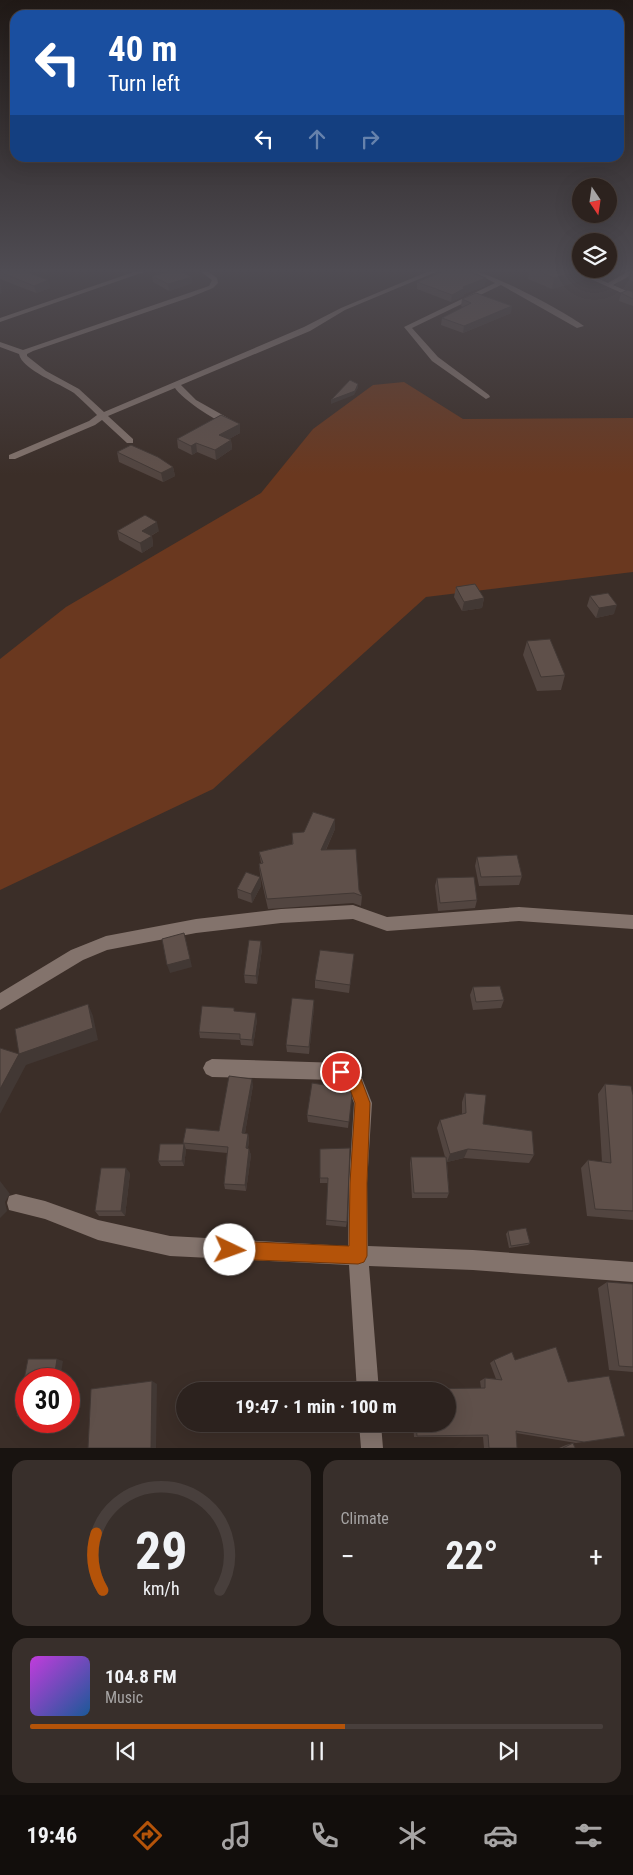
<!DOCTYPE html>
<meta charset="utf-8">
<style>
:root{--surface:#2c221e;--page:#382f2b;--text:#f1f3f6;--muted:#a6a4a4;--line:#483f3c;--accent:#b45309}
body{margin:0;font-family:"Roboto Condensed",sans-serif;background:var(--page);color:var(--text);height:100vh;display:flex;flex-direction:column;font-size:19px;white-space:nowrap}
*{box-sizing:border-box;margin:0}
p{font-size:16px;color:var(--muted)}
.icon{flex:none;width:28px;height:28px;fill:none;stroke:currentColor;stroke-width:2;stroke-linecap:round;stroke-linejoin:round}
.map{position:relative;height:1448px;overflow:hidden}
.drawer{display:flex;flex-direction:column;gap:12px;padding:12px;background:#181310;flex:1}
.drawer>*{flex:none}
.banner{position:absolute;left:10px;top:10px;width:614px;height:152px;border-radius:15px;box-shadow:0 5px 20px #0002,0 0 0 1px var(--line);background:#1a4fa0;color:#fff;overflow:hidden}
.needle{width:32px;rotate:167deg}
.tools{position:absolute;left:572px;top:178px;display:grid;gap:10px}
.tools a{display:grid;place-items:center;width:45px;height:45px;border-radius:50%;background:var(--surface);box-shadow:0 5px 20px #0002,0 0 0 1px var(--line);font-size:25px}
.speed{position:absolute;left:15px;top:1368px;display:flex;gap:10px;font-size:25px;font-weight:700;text-align:center}
.speed>*{display:grid;place-content:center;width:65px;height:65px;border-radius:50%;background:var(--surface);box-shadow:0 5px 20px #0002,0 0 0 1px var(--line);line-height:1}
.speed .limit{border:8px solid #d22;background:#fff;color:#111}
.pin{position:absolute;display:grid;place-items:center;width:42px;height:42px;color:#fff;margin:-21px;border:2px solid #fff;border-radius:50%;box-shadow:0 1px 5px #0007}
.me{position:absolute;width:55px;margin:-28px;rotate:93deg;stroke-linejoin:round;filter:drop-shadow(0 0 4px #0008)}
.turn{display:flex;align-items:center;gap:18px;height:105px;padding:0 15px;font-size:22px}
.turn .icon{width:65px;height:65px;stroke-width:2.5}
.turn b{display:block;font-size:35px;line-height:42px}
.lanes{display:flex;align-items:center;height:48px;padding:0 15px;background:#0003;justify-content:center;gap:25px;direction:ltr}
.lanes .off{opacity:.35}
.big{font-size:38px;font-weight:700;line-height:1.1}
.drawer .tile{flex:1;display:flex;flex-direction:column;justify-content:center;gap:8px;min-width:0;padding:0 18px;border-radius:15px;background:var(--page)}
.drawer .dial{align-items:center;gap:0}
.dial svg{height:130px;overflow:visible;fill:none;stroke:var(--line);stroke-width:7;stroke-linecap:round;text-anchor:middle}
.dial text{fill:var(--text);stroke:none}
.song{display:flex;align-items:center;gap:15px}
.cover{width:60px;height:60px;border-radius:8px;background:linear-gradient(135deg,hsl(290 70% 55%),hsl(210 70% 35%))}
.played{height:5px;border-radius:2px;background:linear-gradient(90deg,var(--accent) 55%,var(--line) 55%)}
.keys{display:flex;justify-content:space-around;direction:ltr}
.heat{display:flex;justify-content:space-between;align-items:center;font-size:28px;direction:ltr}
.drawer .tiles{flex:1;display:grid;gap:12px;grid-template-columns:1fr 1fr}
.tile:last-child{grid-column:span 2}
.trip{position:absolute;left:176px;top:1382px;width:280px;height:50px;border-radius:25px;background:var(--surface);box-shadow:0 5px 20px #0002,0 0 0 1px var(--line);font-weight:700;line-height:50px;text-align:center}
.tab-bar{display:flex;height:80px;justify-content:space-around;align-items:center;background:#120e0c;color:var(--muted)}
.tab-bar .icon{width:35px;height:35px}
.tab-bar .active{color:var(--accent)}
.tab-bar b{font-size:22px;color:var(--text)}
.map>svg:first-child{display:block}
.green{fill:#6a381f}
.lines{fill:none;stroke-linecap:round;stroke-linejoin:round}
.minor{fill:#83736c;fill-rule:evenodd}
.wall{fill:#524540}
.shaded-wall{fill:#423834}
.building{fill:#5f504a;stroke:#423834}
.route{fill:#b45309;stroke:#753606}
</style>
<div class="map">
<svg width="633" height="1448" viewBox="0 0 633 1448">
<rect width="100%" height="100%" fill="#3b2e28"/>
<path class="green" d="M 404,382 L 463,419 L 633,418 L 633,572 L 426,597 L 213,789 L 0,890 L 0,659 L 66,607 L 261,493 L 313,429 L 373,385 Z"/>
<g class="lines">
<path class="minor" d="M 134,272 L 144,272 L 0,322 L 0,318 Z
M 201,272 L 209,272 L 217,278 L 218,283 L 213,288 L 191,297 L 33,351 L 27,354 L 27,356 L 46,371 L 79,389 L 104,412 L 304,327 L 341,308 L 427,272 L 436,272 L 345,310 L 310,331 L 181,385 L 196,400 L 235,422 L 235,426 C 222,427 182,399 175,388 L 108,416 L 133,439 L 133,443 L 127,443 L 102,420 L 95,425 L 15,459 L 9,459 L 9,455 L 89,421 L 97,415 C 90,408 82,400 74,393 C 61,384 22,370 19,354 L 0,347 L 0,342 L 23,350 L 209,286 L 212,280 Z
M 474,272 C 491,272 569,314 584,326 L 577,328 L 501,285 L 412,328 L 438,357 L 489,395 L 490,397 L 486,399 L 432,361 L 404,327 L 495,283 Z
M 575,272 L 584,272 L 608,283 L 627,272 L 633,272 L 633,274 L 613,285 L 633,294 L 633,298 Z
M 353,905 L 387,917 L 519,907 L 633,915 L 633,929 L 519,921 L 387,931 L 353,919 L 281,923 L 196,933 L 107,950 L 83,960 L 0,1010 L 0,993 L 71,950 L 106,936 L 196,919 L 281,909 Z
M 212,1059 L 341,1063 L 362,1078 L 372,1103 L 367,1183 L 368,1246 L 473,1250 L 633,1262 L 633,1282 L 473,1270 L 369,1266 L 379,1391 L 357,1391 L 349,1265 L 170,1256 L 98,1240 L 45,1219 L 9,1210 L 7,1203 L 9,1196 L 16,1194 L 45,1201 L 98,1220 L 170,1236 L 348,1246 L 349,1183 L 354,1103 L 349,1090 L 338,1080 L 212,1077 L 206,1074 L 203,1068 L 206,1062 Z
M 359,1424 L 381,1424 L 383,1448 L 361,1448 Z"/>
</g>
<path class="wall" d="M 0,272 L 48,280 L 50,288 L 36,293 L 0,279 Z
M 442,272 L 477,272 L 476,275 L 485,286 L 464,294 L 464,296 L 451,302 L 417,289 L 417,282 Z
M 529,272 L 585,272 L 583,280 L 552,289 L 528,279 Z
M 609,272 L 623,272 L 618,275 Z
M 630,272 L 633,272 L 633,281 L 628,279 Z
M 152,276 L 192,283 L 169,291 L 153,282 Z
M 633,292 L 633,306 L 619,301 L 621,293 Z
M 462,299 L 511,313 L 463,333 L 441,325 L 442,318 L 463,307 L 461,306 Z
M 240,424 L 240,433 L 229,439 L 231,440 L 232,449 L 216,460 L 197,452 L 192,455 L 178,448 L 177,439 Z
M 117,452 L 173,467 L 175,476 L 163,482 L 119,462 Z
M 117,531 L 159,531 L 151,536 L 152,536 L 153,546 L 142,553 L 119,540 Z
M 456,587 L 484,598 L 482,608 L 462,611 L 454,597 Z
M 590,596 L 614,614 L 596,618 L 587,606 Z
M 527,641 L 565,675 L 561,690 L 537,691 L 523,655 Z
M 335,829 L 326,850 L 359,890 L 362,896 L 361,906 L 353,903 L 268,909 L 260,874 L 259,864 L 261,863 L 259,852 L 292,844 L 292,833 Z
M 477,857 L 522,876 L 519,885 L 479,886 L 475,866 Z
M 260,877 L 261,886 L 252,903 L 238,898 L 237,889 Z
M 437,878 L 477,900 L 475,908 L 438,911 L 435,886 Z
M 262,949 L 257,984 L 245,983 L 244,975 Z
M 353,962 L 349,993 L 315,988 L 315,980 Z
M 473,987 L 504,1000 L 501,1008 L 473,1010 L 470,995 Z
M 314,1000 L 314,1007 L 309,1054 L 287,1052 L 286,1045 Z
M 235,1011 L 257,1020 L 253,1046 L 241,1045 L 240,1040 L 200,1038 L 199,1032 Z
M 605,1084 L 633,1095 L 633,1220 L 587,1216 L 581,1168 L 588,1160 L 602,1162 L 598,1094 Z
M 253,1085 L 245,1133 L 248,1134 L 249,1140 L 248,1148 L 251,1155 L 246,1191 L 225,1189 L 224,1184 L 227,1153 L 186,1149 L 184,1166 L 161,1166 L 158,1161 L 184,1144 L 183,1143 L 219,1131 Z
M 465,1093 L 483,1124 L 534,1155 L 529,1163 L 464,1158 L 447,1162 L 449,1193 L 447,1198 L 412,1198 L 410,1163 L 411,1157 L 445,1157 L 437,1128 L 440,1120 L 462,1114 L 462,1102 Z
M 352,1095 L 348,1128 L 308,1122 L 307,1115 Z
M 320,1149 L 347,1222 L 346,1227 L 326,1225 L 328,1183 L 320,1183 Z
M 130,1173 L 125,1216 L 99,1216 L 95,1211 Z
M 508,1231 L 530,1243 L 528,1245 L 509,1248 L 506,1234 Z
M 607,1282 L 633,1284 L 633,1372 L 609,1370 L 598,1288 Z
M 494,1360 L 515,1360 L 568,1382 L 625,1436 L 576,1443 L 516,1433 L 517,1448 L 484,1448 L 483,1437 L 414,1437 L 413,1424 L 448,1424 L 481,1388 L 480,1381 L 485,1378 L 496,1379 L 490,1363 Z
M 573,1443 L 575,1448 L 559,1448 L 566,1445 Z"/>
<path class="shaded-wall" d="M 574,272 L 585,272 L 583,280 L 552,289 L 554,278 Z
M 192,277 L 192,283 L 169,291 L 168,284 Z
M 486,278 L 485,286 L 464,294 L 464,296 L 451,302 L 452,295 L 463,287 Z
M 0,280 L 2,293 L 0,294 Z
M 48,280 L 50,288 L 36,293 L 34,286 Z
M 512,306 L 511,313 L 463,333 L 464,326 Z
M 358,384 L 358,388 L 354,395 L 331,404 L 331,400 Z
M 240,424 L 240,433 L 220,444 L 219,435 Z
M 231,440 L 232,449 L 216,460 L 215,450 Z
M 196,443 L 197,452 L 192,455 L 191,446 Z
M 173,467 L 175,476 L 163,482 L 161,473 Z
M 157,522 L 159,531 L 143,540 L 142,531 Z
M 152,536 L 153,546 L 142,553 L 140,543 Z
M 484,598 L 482,608 L 462,611 L 464,602 Z
M 617,605 L 614,614 L 596,618 L 599,608 Z
M 335,819 L 335,829 L 321,860 L 321,850 Z
M 260,877 L 261,886 L 252,903 L 251,894 Z
M 186,941 L 192,967 L 170,973 L 167,965 Z
M 261,941 L 262,949 L 257,984 L 256,976 Z
M 314,1000 L 314,1007 L 309,1054 L 309,1047 Z
M 88,1004 L 93,1016 L 98,1040 L 26,1065 L 0,1114 L 0,1089 L 19,1054 Z
M 256,1013 L 257,1020 L 253,1046 L 252,1040 Z
M 252,1079 L 253,1085 L 244,1139 L 242,1133 Z
M 248,1134 L 249,1140 L 247,1154 L 246,1148 Z
M 184,1144 L 186,1149 L 184,1166 L 182,1161 Z
M 249,1149 L 251,1155 L 246,1191 L 245,1185 Z
M 468,1149 L 464,1158 L 447,1162 L 450,1154 Z
M 126,1168 L 130,1173 L 125,1216 L 121,1211 Z
M 0,1181 L 10,1194 L 5,1202 L 7,1211 L 0,1218 Z
M 57,1359 L 63,1361 L 60,1379 L 54,1379 Z
M 152,1381 L 157,1384 L 156,1448 L 151,1448 Z"/>
<path class="building" d="M 0,272 L 27,272 L 48,280 L 34,286 Z
M 168,272 L 182,272 L 192,277 L 168,284 L 152,276 Z
M 442,272 L 469,272 L 486,278 L 463,287 L 465,288 L 452,295 L 417,282 Z
M 540,272 L 574,272 L 554,278 Z
M 628,290 L 633,292 L 633,299 L 621,293 Z
M 476,293 L 512,306 L 464,326 L 442,318 L 471,303 L 462,299 Z
M 350,380 L 358,384 L 355,391 L 331,400 Z
M 221,415 L 240,424 L 219,435 L 231,440 L 215,450 L 196,443 L 191,446 L 177,439 Z
M 131,445 L 158,457 L 173,467 L 161,473 L 117,452 Z
M 145,515 L 157,522 L 142,531 L 152,536 L 140,543 L 117,531 Z
M 475,584 L 484,598 L 464,602 L 456,587 Z
M 608,593 L 617,605 L 599,608 L 590,596 Z
M 550,639 L 565,675 L 541,677 L 527,641 Z
M 313,812 L 335,819 L 321,850 L 356,849 L 359,890 L 362,896 L 354,893 L 267,899 L 259,864 L 263,863 L 259,852 L 293,844 L 292,833 L 304,832 Z
M 517,855 L 522,876 L 481,877 L 477,857 Z
M 246,872 L 260,877 L 251,894 L 237,889 Z
M 474,877 L 477,900 L 440,903 L 437,878 Z
M 184,933 L 190,959 L 167,965 L 162,939 Z
M 249,940 L 261,941 L 256,976 L 244,975 Z
M 320,950 L 354,954 L 350,985 L 315,980 Z
M 500,986 L 504,1000 L 476,1002 L 473,987 Z
M 292,998 L 314,1000 L 309,1047 L 286,1045 Z
M 88,1004 L 93,1028 L 19,1054 L 15,1029 Z
M 202,1006 L 234,1008 L 234,1011 L 256,1013 L 252,1040 L 240,1039 L 240,1034 L 199,1032 Z
M 0,1048 L 19,1054 L 0,1089 Z
M 229,1076 L 252,1079 L 242,1133 L 248,1134 L 246,1148 L 249,1149 L 245,1185 L 224,1184 L 228,1147 L 183,1143 L 186,1128 L 219,1131 Z
M 312,1083 L 350,1089 L 352,1095 L 349,1122 L 307,1115 Z
M 605,1084 L 631,1086 L 633,1095 L 633,1211 L 595,1209 L 588,1160 L 611,1163 Z
M 465,1093 L 486,1095 L 483,1124 L 532,1131 L 534,1155 L 468,1149 L 450,1154 L 440,1120 L 466,1113 Z
M 160,1144 L 184,1144 L 182,1161 L 158,1161 Z
M 350,1148 L 347,1222 L 326,1220 L 328,1178 L 320,1178 L 320,1149 Z
M 411,1157 L 446,1157 L 449,1193 L 414,1193 Z
M 101,1168 L 126,1168 L 121,1211 L 95,1211 Z
M 526,1228 L 530,1243 L 511,1246 L 508,1231 Z
M 607,1282 L 633,1284 L 633,1367 L 619,1366 Z
M 556,1347 L 568,1382 L 609,1376 L 625,1436 L 584,1442 L 516,1431 L 517,1448 L 489,1448 L 488,1435 L 417,1436 L 416,1424 L 448,1424 L 448,1391 L 414,1391 L 414,1389 L 485,1388 L 485,1378 L 502,1380 L 494,1360 L 512,1352 L 515,1360 Z
M 28,1359 L 57,1359 L 54,1379 L 26,1379 L 26,1416 L 17,1416 Z
M 152,1381 L 151,1448 L 88,1448 L 91,1389 Z
M 573,1443 L 575,1448 L 563,1448 Z"/>
<linearGradient id="sky" x2="0" y2="1"><stop stop-color="#201916"/><stop offset="0.57" stop-color="#4f4c53"/><stop offset="1" stop-color="#4f4c53" stop-opacity="0"/></linearGradient>
<rect width="633" height="475" fill="url(#sky)"/>
<path class="route" d="M 341,1064 L 361,1079 L 370,1103 L 367,1183 L 367,1256 L 364,1262 L 358,1264 L 230,1259 L 224,1257 L 222,1250 L 224,1244 L 230,1241 L 349,1246 L 350,1183 L 355,1103 L 350,1089 L 336,1077 L 334,1072 L 336,1066 Z"/>
</svg>
<div class="tools">
<a><svg class="needle" viewBox="-14 -14 28 28"><path d="M0-13l5 13h-10z" fill="#e53935"/><path d="M0 13l5-13h-10z" fill="#a6a4a4"/></svg></a>
<a><svg class="icon" aria-label="layers" viewBox="0 0 24 24"><path d="M12 4l9 5-9 5-9-5zM3 14l9 5 9-5"/></svg></a>
</div>
<div class="speed"><div class="limit">30</div></div>
<div class="pin" style="left:341px;top:1072px;background:#d93025"><svg class="icon" aria-label="arrive" viewBox="0 0 24 24"><path d="M6 21V4h12l-3 4 3 4H6"/></svg></div>
<svg class="me" style="left:230px;top:1250px" viewBox="-20 -20 40 40"><circle r="19" fill="#fff"/><path d="M0-13L10 11 0 6-10 11z" fill="#b45309"/></svg>
<div class="trip">19:47 · 1 min · 100 m</div>
<div class="banner">
<div class="turn"><svg class="icon" aria-label="left" viewBox="0 0 24 24"><path d="M17 20v-9H6M10 6l-5 5 5 5"/></svg><div><b>40 m</b>Turn left</div></div>
<div class="lanes"><svg class="icon" aria-label="left" viewBox="0 0 24 24"><path d="M17 20v-9H6M10 6l-5 5 5 5"/></svg><svg class="icon off" aria-label="ahead" viewBox="0 0 24 24"><path d="M12 20V5M6 11l6-6 6 6"/></svg><svg class="icon off" aria-label="right" viewBox="0 0 24 24"><path d="M7 20v-9h11M14 6l5 5-5 5"/></svg></div>
</div>
</div>
<section class="drawer">
<div class="tiles">
<div class="tile dial"><svg viewBox="0 0 100 80">
<path d="M14 69A42 42 0 1 1 86 69"/>
<path d="M14 69A42 42 0 0 1 10 34" stroke="#b45309"/>
<text x="50" y="56" font-size="32" font-weight="700">29</text>
<text x="50" y="72" font-size="11">km/h</text>
</svg></div>
<div class="tile"><p>Climate</p>
<div class="heat"><a>−</a><b class="big">22°</b><a>+</a></div>
</div>
<div class="tile">
<div class="song"><i class="cover"></i><div><b>104.8 FM</b><p>Music</p></div></div>
<div class="played"></div>
<div class="keys"><svg class="icon" aria-label="previous" viewBox="0 0 24 24"><path d="M18 5L8 12l10 7zM5 5v14"/></svg><svg class="icon" aria-label="pause" viewBox="0 0 24 24"><path d="M8 5v14M16 5v14"/></svg><svg class="icon" aria-label="next" viewBox="0 0 24 24"><path d="M6 5l10 7-10 7zM19 5v14"/></svg></div>
</div>
</div>
</section>
<nav class="tab-bar">
<b>19:46</b>
<svg class="icon active" aria-label="directions" viewBox="0 0 24 24"><path d="M12 3l9 9-9 9-9-9zM9 14v-3h6M13 9l2 2-2 2"/></svg>
<svg class="icon" aria-label="music" viewBox="0 0 24 24"><path d="M9 18V5l10-2v13"/><circle cx="6" cy="18" r="3"/><circle cx="16" cy="16" r="3"/></svg>
<svg class="icon" aria-label="phone" viewBox="0 0 24 24"><path d="M5 4h4l2 5-3 2q2 4 5 5l2-3 5 2v4C11 20 4 13 5 4z"/></svg>
<svg class="icon" aria-label="climate" viewBox="0 0 24 24"><path d="M12 3v18M4 7l16 10M4 17L20 7"/></svg>
<svg class="icon" aria-label="car" viewBox="0 0 24 24"><path d="M5 17H2v-5l4-1 3-4h7l3 4 3 1v5h-3M9 17h6M6 11h13"/><circle cx="7" cy="17" r="2"/><circle cx="17" cy="17" r="2"/></svg>
<svg class="icon" aria-label="filters" viewBox="0 0 24 24"><path d="M4 7h16M4 17h16"/><circle cx="9" cy="7" r="2"/><circle cx="15" cy="17" r="2"/></svg>
</nav>
